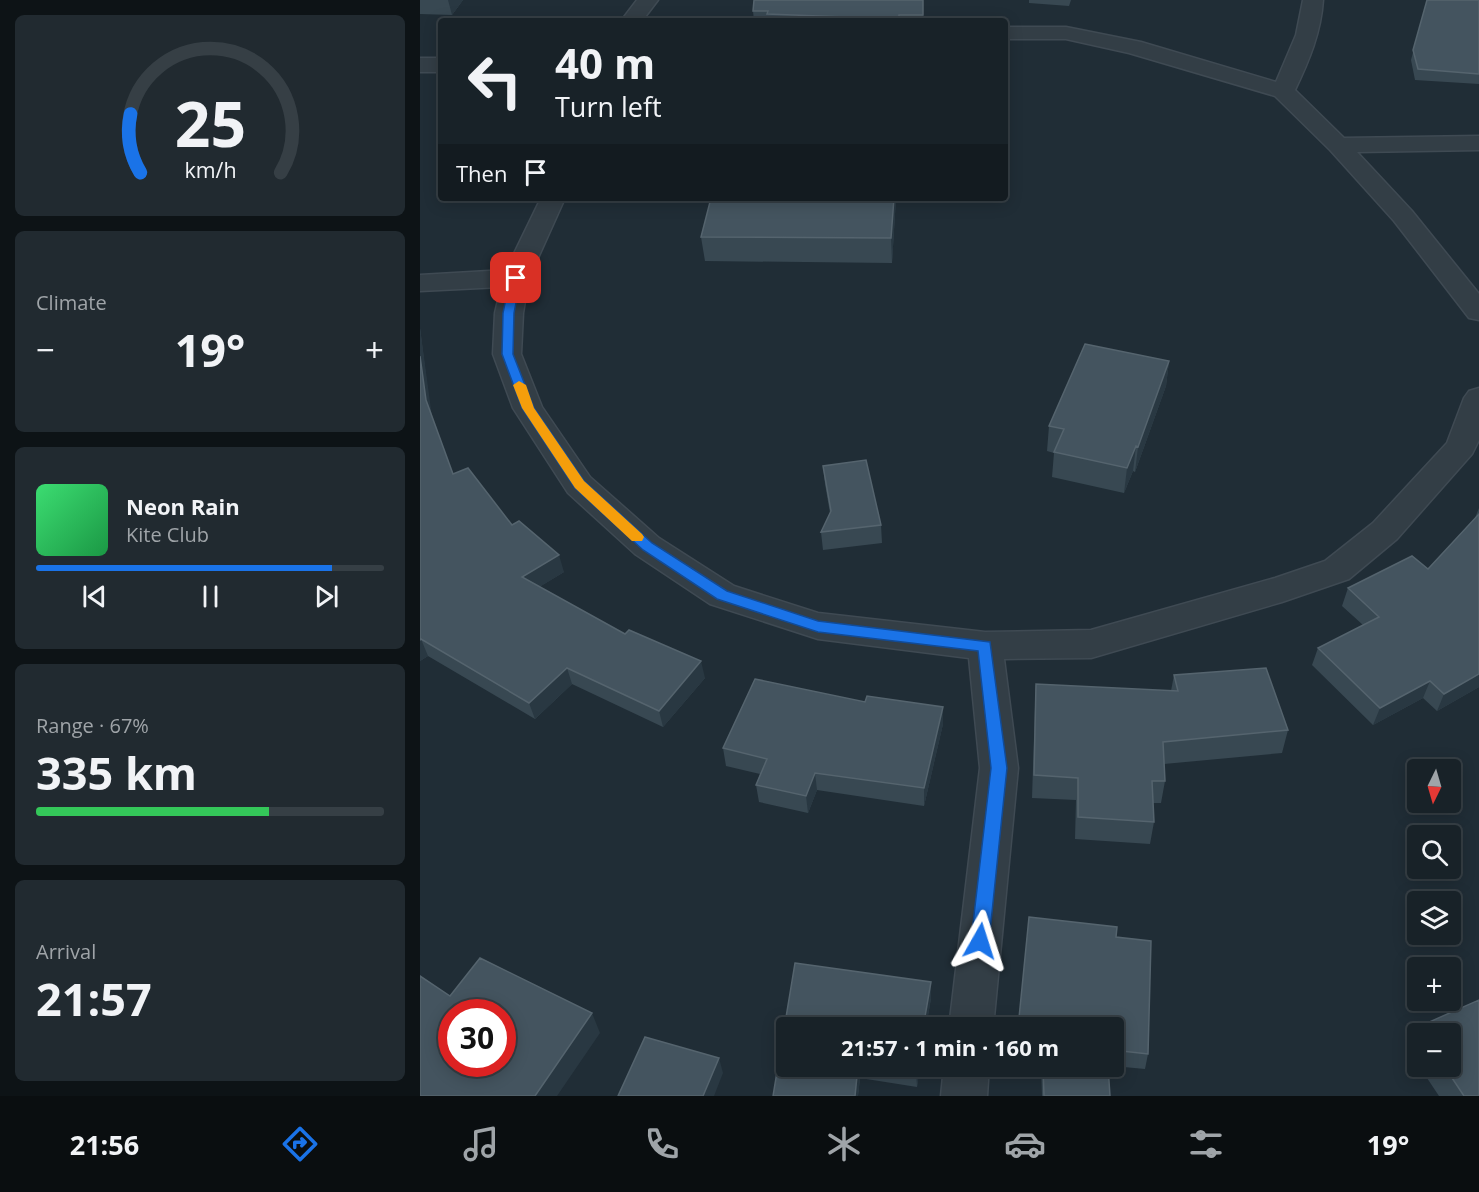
<!DOCTYPE html>
<meta charset="utf-8">
<style>
:root{--surface:#182228;--page:#212a30;--text:#f1f3f6;--muted:#9fa4a8;--line:#363f45;--accent:#1a73e8}
body{margin:0;font-family:"Open Sans",sans-serif;background:var(--page);color:var(--text);height:100vh;display:flex;flex-direction:column;font-size:22px;white-space:nowrap}
*{box-sizing:border-box;margin:0}
p{font-size:20px;color:var(--muted)}
.icon{flex:none;width:33px;height:33px;fill:none;stroke:currentColor;stroke-width:2;stroke-linecap:round;stroke-linejoin:round}
.map{position:relative;flex:1;overflow:hidden}
.sheet{display:flex;flex-direction:column;gap:15px;padding:15px;background:#0d1316;width:420px}
.sheet>*{flex:none}
.guide{position:absolute;left:18px;top:18px;width:570px;height:183px;border-radius:6px;box-shadow:0 3px 15px #0003,0 0 0 2px var(--line);background:#182228;color:var(--text);overflow:hidden}
.needle{width:39px;rotate:185deg}
.buttons{position:absolute;left:987px;top:759px;display:grid;gap:12px}
.buttons a{display:grid;place-items:center;width:54px;height:54px;border-radius:6px;background:var(--surface);box-shadow:0 3px 15px #0003,0 0 0 2px var(--line);font-size:30px}
.speed{position:absolute;left:18px;top:999px;display:flex;gap:12px;font-size:30px;font-weight:700;text-align:center}
.speed>*{display:grid;place-content:center;width:78px;height:78px;border-radius:50%;background:var(--surface);box-shadow:0 3px 15px #0003,0 0 0 2px var(--line);line-height:1}
.speed .limit{border:9px solid #d22;background:#fff;color:#111}
.pin{position:absolute;display:grid;place-items:center;width:51px;height:51px;color:#fff;margin:-26px;border-radius:12px;box-shadow:0 3px 9px #0006}
.me{position:absolute;width:66px;margin:-33px;rotate:6deg;stroke-linejoin:round;filter:drop-shadow(0 0 4px #0008)}
.turn{display:flex;align-items:center;gap:21px;height:126px;padding:0 18px;font-size:27px}
.turn .icon{width:78px;height:78px;stroke-width:2.5}
.turn b{display:block;font-size:42px;line-height:51px}
.then{display:flex;align-items:center;height:57px;padding:0 18px;background:#0003;gap:12px;font-size:22px}
.big{font-size:45px;font-weight:700;line-height:1.1}
.sheet .card{flex:1;display:flex;flex-direction:column;justify-content:center;gap:9px;min-width:0;padding:0 21px;border-radius:9px;background:var(--page)}
.sheet .dial{align-items:center;gap:0}
.dial svg{height:156px;overflow:visible;fill:none;stroke:var(--line);stroke-width:7;stroke-linecap:round;text-anchor:middle}
.dial text{fill:var(--text);stroke:none}
.song{display:flex;align-items:center;gap:18px}
.cover{width:72px;height:72px;border-radius:9px;background:linear-gradient(135deg,hsl(140 70% 55%),hsl(140 70% 35%))}
.played{height:6px;border-radius:3px;background:linear-gradient(90deg,var(--accent) 85%,var(--line) 85%)}
.keys{display:flex;justify-content:space-around;direction:ltr}
.heat{display:flex;justify-content:space-between;align-items:center;font-size:33px;direction:ltr}
.charge{height:9px;border-radius:4px;background:linear-gradient(90deg,#34c759 67%,var(--line) 0)}
.trip{position:absolute;left:356px;top:1017px;width:348px;height:60px;border-radius:6px;background:var(--surface);box-shadow:0 3px 15px #0003,0 0 0 2px var(--line);font-weight:700;line-height:60px;text-align:center}
.menu{display:flex;height:96px;justify-content:space-around;align-items:center;background:#0a0e10;color:var(--muted)}
.menu .icon{width:42px;height:42px}
.menu .on{color:var(--accent)}
.menu b{font-size:27px;color:var(--text)}
main{display:flex;flex:1;min-height:0}
.map>svg:first-child{display:block}
.lines{fill:none;stroke-linecap:round;stroke-linejoin:round}
.street-casing{stroke:#3f4a53;stroke-width:3}
.street{fill:#333e46;fill-rule:evenodd}
.wall{fill:#384852}
.shaded-wall{fill:#293842}
.building{fill:#44545f;stroke:#55646e;stroke-width:1.5;fill-rule:evenodd}
.route{fill:#1a73e8;stroke:#114b97;stroke-width:1.5}
.slow{fill:#f59e0b}
</style>
<main>
<section class="sheet">
<div class="card dial"><svg viewBox="0 0 100 80">
<path d="M14 69A42 42 0 1 1 86 69"/>
<path d="M14 69A42 42 0 0 1 9 39" stroke="#1a73e8"/>
<text x="50" y="56" font-size="32" font-weight="700">25</text>
<text x="50" y="72" font-size="11">km/h</text>
</svg></div>
<div class="card"><p>Climate</p>
<div class="heat"><a>−</a><b class="big">19°</b><a>+</a></div>
</div>
<div class="card">
<div class="song"><i class="cover"></i><div><b>Neon Rain</b><p>Kite Club</p></div></div>
<div class="played"></div>
<div class="keys"><svg class="icon" aria-label="previous" viewBox="0 0 24 24"><path d="M18 5L8 12l10 7zM5 5v14"/></svg><svg class="icon" aria-label="pause" viewBox="0 0 24 24"><path d="M8 5v14M16 5v14"/></svg><svg class="icon" aria-label="next" viewBox="0 0 24 24"><path d="M6 5l10 7-10 7zM19 5v14"/></svg></div>
</div>
<div class="card"><p>Range · 67%</p><b class="big">335 km</b><div class="charge"></div></div>
<div class="card"><p>Arrival</p><b class="big">21:57</b></div>
</section>
<div class="map">
<svg width="1059" height="1096" viewBox="0 0 1059 1096">
<rect width="100%" height="100%" fill="#202d36"/>
<g class="lines">
<g class="street-casing">
<path id="street" d="M 217,0 L 238,0 L 222,21 L 201,21 Z
M 883,0 L 903,0 C 901,32 889,61 875,90 L 924,138 L 1059,136 L 1059,150 L 937,152 L 992,211 L 1059,294 L 1059,320 L 1049,318 L 974,221 L 910,150 L 855,96 L 709,53 L 646,39 L 585,39 L 585,27 L 646,27 L 721,42 L 856,82 L 876,35 Z
M 0,58 L 21,58 L 21,72 L 0,72 Z
M 121,198 L 145,198 L 109,278 L 103,313 L 101,354 L 122,407 L 170,477 L 239,538 L 314,586 L 398,613 L 565,632 L 671,630 L 855,578 L 905,561 L 953,523 L 1027,443 L 1044,398 L 1049,391 L 1059,388 L 1059,440 L 1052,454 L 977,539 L 929,579 L 862,602 L 671,658 L 584,659 L 598,768 L 573,1028 L 529,1028 L 560,768 L 549,658 L 398,639 L 290,604 L 215,554 L 148,493 L 93,408 L 73,354 L 75,313 L 81,287 L 0,291 L 0,275 L 86,270 Z
M 524,1066 L 569,1066 L 567,1096 L 521,1096 Z"/>
</g>
<use href="#street" class="street"/>
</g>
<path class="wall" d="M 0,0 L 43,0 L 32,15 L 0,14 Z
M 503,0 L 503,21 L 334,21 L 333,11 Z
M 609,0 L 651,0 L 649,6 L 609,3 Z
M 1007,0 L 1059,0 L 1059,84 L 995,80 L 991,60 Z
M 291,198 L 476,198 L 472,263 L 285,261 L 281,237 Z
M 0,328 L 11,416 L 33,474 L 92,525 L 144,572 L 119,587 L 285,678 L 243,727 L 152,684 L 115,719 L 8,656 L 0,661 Z
M 749,361 L 746,386 L 715,472 L 713,471 L 704,493 L 632,477 L 634,453 L 627,451 L 629,426 Z
M 403,466 L 461,525 L 462,543 L 403,550 L 401,532 L 410,513 L 405,484 Z
M 1059,508 L 1059,687 L 1017,711 L 1003,698 L 953,725 L 892,665 L 898,648 L 943,625 L 922,606 L 928,588 L 1008,569 L 1055,518 Z
M 754,675 L 868,730 L 862,753 L 744,764 L 745,781 L 741,803 L 733,803 L 734,822 L 730,844 L 655,839 L 656,800 L 612,798 L 615,706 L 616,684 L 751,691 Z
M 445,702 L 523,707 L 523,724 L 504,806 L 397,790 L 388,813 L 339,802 L 336,785 L 340,774 L 306,766 L 303,748 Z
M 696,937 L 728,1054 L 725,1069 L 693,1066 L 693,1028 Z
M 375,963 L 511,982 L 511,998 L 506,1028 L 366,1028 L 366,1066 L 500,1066 L 497,1087 L 440,1078 L 438,1096 L 353,1096 Z
M 1059,1000 L 1059,1096 L 1019,1096 L 999,1066 L 1030,1066 L 1030,1034 L 998,1034 L 998,1064 L 987,1048 L 998,1027 Z
M 621,1066 L 688,1066 L 690,1096 L 622,1096 Z"/>
<path class="shaded-wall" d="M 28,0 L 43,0 L 32,15 Z
M 474,198 L 476,198 L 472,263 L 471,238 Z
M 0,328 L 12,417 L 6,400 L 0,356 Z
M 749,361 L 746,386 L 715,472 L 718,447 Z
M 716,446 L 713,471 L 704,493 L 707,468 Z
M 139,555 L 144,572 L 108,594 L 102,577 Z
M 1,639 L 8,656 L 0,661 L 0,640 Z
M 281,661 L 285,678 L 243,727 L 239,711 Z
M 147,668 L 152,684 L 115,719 L 109,703 Z
M 1059,674 L 1059,687 L 1017,711 L 1024,694 Z
M 1010,681 L 1003,698 L 953,725 L 960,708 Z
M 523,707 L 523,724 L 504,806 L 504,788 Z
M 395,773 L 397,790 L 388,813 L 386,796 Z
M 511,982 L 511,998 L 506,1028 L 503,1028 Z
M 172,1013 L 180,1033 L 137,1096 L 115,1096 Z
M 299,1058 L 303,1073 L 294,1096 L 283,1096 Z
M 438,1066 L 439,1066 L 440,1078 L 438,1096 L 435,1096 Z
M 497,1066 L 500,1066 L 497,1087 L 496,1072 Z"/>
<path class="building" d="M 334,0 L 503,0 L 503,15 L 479,15 L 479,19 L 347,14 L 348,11 L 333,11 Z
M 1007,0 L 1059,0 L 1059,74 L 998,69 L 993,50 Z
M 291,198 L 474,198 L 471,238 L 281,237 Z
M 665,344 L 749,361 L 718,447 L 716,446 L 707,468 L 634,452 L 644,429 L 629,426 Z
M 0,356 L 6,400 L 33,474 L 48,468 L 92,525 L 99,521 L 139,555 L 102,577 L 205,634 L 209,630 L 281,661 L 239,711 L 147,668 L 109,703 L 1,639 L 0,640 Z
M 446,460 L 461,525 L 401,532 L 411,511 L 403,466 Z
M 1059,514 L 1059,674 L 1024,694 L 1010,681 L 960,708 L 898,648 L 959,617 L 928,588 L 992,556 L 1008,569 Z
M 846,668 L 868,730 L 743,742 L 745,781 L 732,781 L 734,822 L 658,817 L 658,778 L 614,775 L 616,684 L 758,691 L 754,675 Z
M 335,679 L 445,702 L 447,696 L 523,707 L 504,788 L 395,773 L 386,796 L 336,785 L 347,759 L 303,748 Z
M 609,917 L 697,927 L 696,937 L 731,941 L 728,1054 L 693,1050 L 693,1028 L 598,1028 Z
M 60,958 L 172,1013 L 115,1096 L 0,1096 L 0,976 L 30,996 ZM 32,1012 L 82,1012 L 82,1064 L 32,1064 Z
M 375,963 L 511,982 L 503,1028 L 366,1028 L 366,1066 L 438,1066 L 435,1096 L 353,1096 Z
M 1059,1000 L 1059,1096 L 1044,1096 L 1024,1066 L 1030,1066 L 1030,1034 L 1002,1034 L 998,1027 Z
M 225,1037 L 299,1058 L 283,1096 L 198,1096 Z
M 461,1066 L 497,1066 L 496,1072 Z
M 623,1066 L 688,1066 L 690,1096 L 624,1096 Z"/>
<path class="route" d="M 96,274 L 101,278 L 94,313 L 93,354 L 114,408 L 164,481 L 232,543 L 307,591 L 398,621 L 570,642 L 587,768 L 569,941 L 566,947 L 560,949 L 554,947 L 551,941 L 571,768 L 558,651 L 398,632 L 297,599 L 223,550 L 155,488 L 102,408 L 82,354 L 83,313 L 90,278 Z"/>
<path class="slow" d="M 99,381 L 106,385 L 114,408 L 164,481 L 222,534 L 224,537 L 222,541 L 212,541 L 155,488 L 102,408 L 93,385 Z"/>
</svg>
<div class="buttons">
<a><svg class="needle" viewBox="-14 -14 28 28"><path d="M0-13l5 13h-10z" fill="#e53935"/><path d="M0 13l5-13h-10z" fill="#9fa4a8"/></svg></a>
<a><svg class="icon" aria-label="search" viewBox="0 0 24 24"><circle cx="10" cy="10" r="6"/><path d="M15 15l6 6"/></svg></a>
<a><svg class="icon" aria-label="layers" viewBox="0 0 24 24"><path d="M12 4l9 5-9 5-9-5zM3 14l9 5 9-5"/></svg></a>
<a>+</a>
<a>−</a>
</div>
<div class="speed"><div class="limit">30</div></div>
<div class="pin" style="left:96px;top:278px;background:#d93025"><svg class="icon" aria-label="arrive" viewBox="0 0 24 24"><path d="M6 21V4h12l-3 4 3 4H6"/></svg></div>
<svg class="me" style="left:560px;top:941px" viewBox="-20 -20 40 40"><path d="M0-17L14 15 0 8-14 15z" fill="#1a73e8" stroke="#fff" stroke-width="4"/></svg>
<div class="trip">21:57 · 1 min · 160 m</div>
<div class="guide">
<div class="turn"><svg class="icon" aria-label="left" viewBox="0 0 24 24"><path d="M17 20v-9H6M10 6l-5 5 5 5"/></svg><div><b>40 m</b>Turn left</div></div>
<div class="then">Then<svg class="icon" aria-label="arrive" viewBox="0 0 24 24"><path d="M6 21V4h12l-3 4 3 4H6"/></svg></div>
</div>
</div>
</main>
<nav class="menu">
<b>21:56</b>
<svg class="icon on" aria-label="directions" viewBox="0 0 24 24"><path d="M12 3l9 9-9 9-9-9zM9 14v-3h6M13 9l2 2-2 2"/></svg>
<svg class="icon" aria-label="music" viewBox="0 0 24 24"><path d="M9 18V5l10-2v13"/><circle cx="6" cy="18" r="3"/><circle cx="16" cy="16" r="3"/></svg>
<svg class="icon" aria-label="phone" viewBox="0 0 24 24"><path d="M5 4h4l2 5-3 2q2 4 5 5l2-3 5 2v4C11 20 4 13 5 4z"/></svg>
<svg class="icon" aria-label="climate" viewBox="0 0 24 24"><path d="M12 3v18M4 7l16 10M4 17L20 7"/></svg>
<svg class="icon" aria-label="car" viewBox="0 0 24 24"><path d="M5 17H2v-5l4-1 3-4h7l3 4 3 1v5h-3M9 17h6M6 11h13"/><circle cx="7" cy="17" r="2"/><circle cx="17" cy="17" r="2"/></svg>
<svg class="icon" aria-label="filters" viewBox="0 0 24 24"><path d="M4 7h16M4 17h16"/><circle cx="9" cy="7" r="2"/><circle cx="15" cy="17" r="2"/></svg>
<b>19°</b>
</nav>
